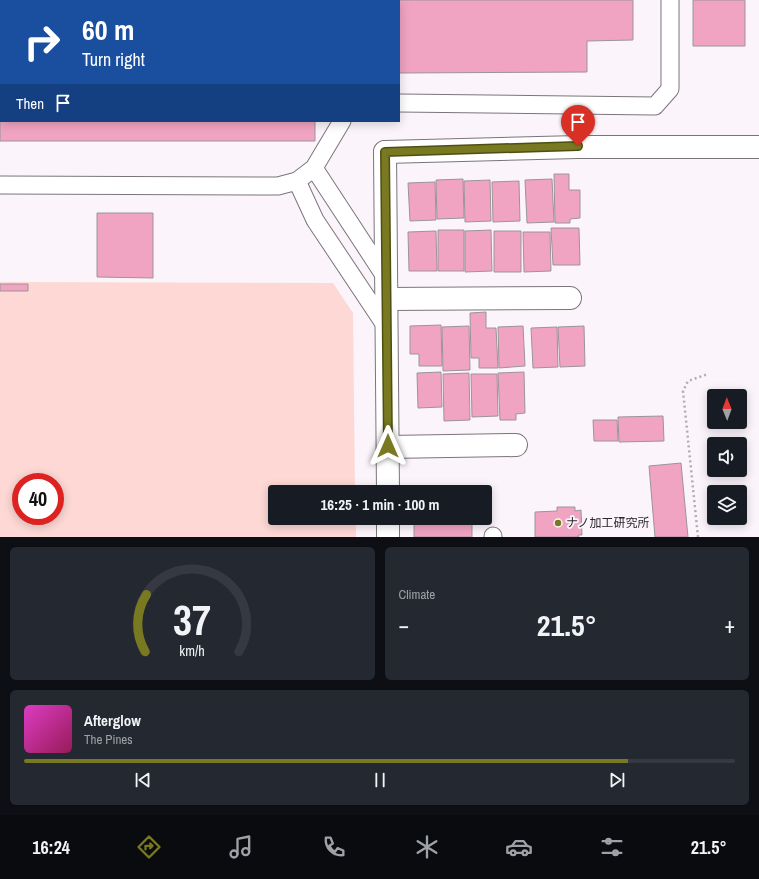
<!DOCTYPE html>
<meta charset="utf-8">
<style>
:root{--surface:#171b24;--page:#242831;--text:#f1f3f6;--muted:#9ea1a6;--line:#363941;--accent:#797921}
body{margin:0;font-family:"Archivo Narrow","Noto Sans JP",sans-serif;background:var(--page);color:var(--text);height:100vh;display:flex;flex-direction:column;font-size:15px;white-space:nowrap}
*{box-sizing:border-box;margin:0}
p{font-size:13px;color:var(--muted)}
.icon{flex:none;width:22px;height:22px;fill:none;stroke:currentColor;stroke-width:2;stroke-linecap:round;stroke-linejoin:round}
.map{position:relative;height:537px;overflow:hidden}
.sheet{display:flex;flex-direction:column;gap:10px;padding:10px;background:#0d0f14;flex:1}
.sheet>*{flex:none}
.top-card{position:absolute;left:0px;top:0px;width:400px;height:122px;box-shadow:0 2px 10px #0003;background:#1a4fa0;color:#fff;overflow:hidden}
.needle{width:26px;rotate:359deg}
.buttons{position:absolute;left:707px;top:389px;display:grid;gap:8px}
.buttons a{display:grid;place-items:center;width:40px;height:40px;border-radius:4px;background:var(--surface);box-shadow:0 2px 10px #0003;font-size:20px}
.speed{position:absolute;left:12px;top:473px;display:flex;gap:8px;font-size:20px;font-weight:700;text-align:center}
.speed>*{display:grid;place-content:center;width:52px;height:52px;border-radius:50%;background:var(--surface);box-shadow:0 2px 10px #0003;line-height:1}
.speed .limit{border:6px solid #d22;background:#fff;color:#111}
.pin{position:absolute;display:grid;place-items:center;width:34px;height:34px;color:#fff;margin:-41px -17px;border-radius:50% 50% 50% 0;rotate:-45deg;box-shadow:0 0 4px #0007}
.pin .icon{rotate:45deg}
.me{position:absolute;width:44px;margin:-22px;rotate:0deg;stroke-linejoin:round;filter:drop-shadow(0 0 3px #0008)}
.turn{display:flex;align-items:center;gap:14px;height:84px;padding:0 16px;font-size:18px}
.turn .icon{width:52px;height:52px;stroke-width:2.5}
.turn b{display:block;font-size:28px;line-height:34px}
.then{display:flex;align-items:center;height:38px;padding:0 16px;background:#0003;gap:8px;font-size:15px}
.big{font-size:30px;font-weight:700;line-height:1.1}
.sheet .widget{flex:1;display:flex;flex-direction:column;justify-content:center;gap:6px;min-width:0;padding:0 14px;border-radius:6px;background:var(--page)}
.sheet .dial{align-items:center;gap:0}
.dial svg{height:104px;overflow:visible;fill:none;stroke:var(--line);stroke-width:7;stroke-linecap:round;text-anchor:middle}
.dial text{fill:var(--text);stroke:none}
.song{display:flex;align-items:center;gap:12px}
.cover{width:48px;height:48px;border-radius:6px;background:linear-gradient(135deg,hsl(310 70% 55%),hsl(330 70% 35%))}
.played{height:4px;border-radius:2px;background:linear-gradient(90deg,var(--accent) 85%,var(--line) 85%)}
.keys{display:flex;justify-content:space-around;direction:ltr}
.heat{display:flex;justify-content:space-between;align-items:center;font-size:22px;direction:ltr}
.sheet .tiles{flex:1;display:grid;gap:10px;grid-template-columns:1fr 1fr}
.widget:last-child{grid-column:span 2}
.trip{position:absolute;left:268px;top:485px;width:224px;height:40px;border-radius:4px;background:var(--surface);box-shadow:0 2px 10px #0003;font-weight:700;line-height:40px;text-align:center}
.tab-bar{display:flex;height:64px;justify-content:space-around;align-items:center;background:#090b0e;color:var(--muted)}
.tab-bar .icon{width:28px;height:28px}
.tab-bar .on{color:var(--accent)}
.tab-bar b{font-size:18px;color:var(--text)}
.map>svg:first-child{display:block}
.green{fill:#fdd8d5;fill-rule:evenodd}
.building{fill:#f0a4c1;stroke:#9c9497}
.lines{fill:none;stroke-linecap:round;stroke-linejoin:round}
.lane-casing{stroke:#7b757b;stroke-width:19}
.street-casing{stroke:#7b757b;stroke-width:24}
.secondary-casing{stroke:#7b757b;stroke-width:24}
.path{stroke:#b0acb0;stroke-width:2.5;stroke-dasharray:2 3;stroke-linecap:butt}
.lane{stroke:#fff;stroke-width:17}
.street{stroke:#fff;stroke-width:22}
.secondary{stroke:#fff;stroke-width:22}
.route-casing{stroke:#4f4f15;stroke-width:10}
.route{stroke:#797921;stroke-width:7}
.poi-dot{fill:#797921;stroke:#fbf5fb;stroke-width:1.5}
.labels{text-anchor:middle;stroke-width:3.5;stroke-linejoin:round;paint-order:stroke}
.poi-label{font-size:12px;fill:#2b292b;stroke:#fbf5fb;text-anchor:start}
</style>
<div class="map">
<svg width="759" height="537" viewBox="0 0 759 537">
<rect width="100%" height="100%" fill="#fbf5fb"/>
<path class="green" d="M 0,282 L 333,283 L 353,313 L 355,492 L 275,492 L 275,518 L 356,518 L 356,537 L 0,537 ZM 21,482 L 55,482 L 55,516 L 21,516 Z"/>
<path class="building" d="M 0,0 L 633,0 L 633,40 L 587,41 L 587,72 L 399,73 L 399,1 L 1,1 L 1,121 L 315,121 L 315,141 L 0,141 Z
M 693,0 L 745,0 L 745,46 L 693,46 Z
M 554,174 L 569,174 L 569,190 L 580,190 L 580,218 L 570,219 L 570,223 L 555,223 Z
M 463,179 L 464,218 L 437,219 L 436,180 Z
M 552,179 L 554,222 L 527,223 L 525,180 Z
M 490,180 L 491,221 L 465,222 L 464,181 Z
M 519,181 L 520,221 L 493,222 L 492,182 Z
M 435,182 L 436,220 L 410,221 L 408,183 Z
M 97,213 L 153,213 L 153,278 L 97,277 Z
M 551,228 L 579,228 L 580,265 L 553,265 Z
M 438,230 L 464,230 L 464,271 L 438,271 Z
M 491,230 L 492,271 L 465,272 L 465,231 Z
M 436,231 L 437,271 L 409,271 L 408,232 Z
M 494,231 L 521,231 L 521,272 L 494,272 Z
M 523,232 L 550,232 L 551,271 L 524,272 Z
M 0,284 L 28,284 L 28,291 L 0,291 Z
M 486,312 L 486,328 L 496,328 L 498,368 L 479,368 L 479,358 L 471,358 L 470,313 Z
M 441,325 L 442,366 L 419,366 L 419,354 L 410,354 L 410,326 Z
M 469,326 L 470,370 L 443,371 L 442,327 Z
M 523,326 L 525,366 L 499,368 L 498,327 Z
M 584,326 L 585,366 L 560,367 L 558,327 Z
M 557,327 L 558,367 L 533,368 L 531,328 Z
M 441,372 L 442,407 L 418,408 L 417,373 Z
M 524,372 L 525,413 L 516,414 L 516,420 L 500,420 L 498,373 Z
M 469,373 L 470,420 L 444,421 L 443,374 Z
M 471,374 L 497,374 L 498,416 L 472,417 Z
M 663,416 L 664,441 L 619,442 L 618,417 Z
M 593,420 L 617,420 L 618,441 L 594,441 Z
M 681,463 L 688,537 L 655,537 L 649,466 Z
M 557,507 L 575,507 L 575,511 L 581,510 L 582,535 L 578,535 L 579,537 L 535,537 L 535,512 L 557,511 Z
M 414,518 L 472,518 L 472,537 L 414,537 Z"/>
<g class="lines">
<g class="lane-casing">
<path id="lane" d="M 399,103 L 655,106 L 670,89 L 670,0
M 314,168 L 386,278
M 297,181 L 315,220 L 387,328
M 0,185 L 278,186 L 297,181 L 314,168 L 342,121
M 493,536 L 493,537"/>
</g>
<g class="street-casing">
<path id="street" d="M 385,152 L 578,147 L 759,147
M 386,299 L 570,298
M 388,447 L 516,445"/>
</g>
<g class="secondary-casing">
<path id="secondary" d="M 385,152 L 388,492
M 388,518 L 388,537"/>
</g>
<path class="path" d="M 698,537 L 683,391 L 688,381 L 708,374"/>
<use href="#lane" class="lane"/>
<use href="#street" class="street"/>
<use href="#secondary" class="secondary"/>
</g>
<g class="lines">
<g class="route-casing">
<path id="route" d="M 388,446 L 385,152 L 578,146"/>
</g>
<use href="#route" class="route"/>
</g>
<circle class="poi-dot" cx="558" cy="523" r="4"/>
<g class="labels">
<g class="poi-label">
<text x="566" y="527">ナノ加工研究所</text>
</g>
</g>
</svg>
<div class="buttons">
<a><svg class="needle" viewBox="-14 -14 28 28"><path d="M0-13l5 13h-10z" fill="#e53935"/><path d="M0 13l5-13h-10z" fill="#9ea1a6"/></svg></a>
<a><svg class="icon" aria-label="sound" viewBox="0 0 24 24"><path d="M4 9h4l5-4v14l-5-4H4zM17 9q2 3 0 6"/></svg></a>
<a><svg class="icon" aria-label="layers" viewBox="0 0 24 24"><path d="M12 4l9 5-9 5-9-5zM3 14l9 5 9-5"/></svg></a>
</div>
<div class="speed"><div class="limit">40</div></div>
<div class="pin" style="left:578px;top:146px;background:#d93025"><svg class="icon" aria-label="arrive" viewBox="0 0 24 24"><path d="M6 21V4h12l-3 4 3 4H6"/></svg></div>
<svg class="me" style="left:388px;top:446px" viewBox="-20 -20 40 40"><path d="M0-17L14 15 0 8-14 15z" fill="#797921" stroke="#fff" stroke-width="4"/></svg>
<div class="trip">16:25 · 1 min · 100 m</div>
<div class="top-card">
<div class="turn"><svg class="icon" aria-label="right" viewBox="0 0 24 24"><path d="M7 20v-9h11M14 6l5 5-5 5"/></svg><div><b>60 m</b>Turn right</div></div>
<div class="then">Then<svg class="icon" aria-label="arrive" viewBox="0 0 24 24"><path d="M6 21V4h12l-3 4 3 4H6"/></svg></div>
</div>
</div>
<section class="sheet">
<div class="tiles">
<div class="widget dial"><svg viewBox="0 0 100 80">
<path d="M14 69A42 42 0 1 1 86 69"/>
<path d="M14 69A42 42 0 0 1 15 25" stroke="#797921"/>
<text x="50" y="56" font-size="32" font-weight="700">37</text>
<text x="50" y="72" font-size="11">km/h</text>
</svg></div>
<div class="widget"><p>Climate</p>
<div class="heat"><a>−</a><b class="big">21.5°</b><a>+</a></div>
</div>
<div class="widget">
<div class="song"><i class="cover"></i><div><b>Afterglow</b><p>The Pines</p></div></div>
<div class="played"></div>
<div class="keys"><svg class="icon" aria-label="previous" viewBox="0 0 24 24"><path d="M18 5L8 12l10 7zM5 5v14"/></svg><svg class="icon" aria-label="pause" viewBox="0 0 24 24"><path d="M8 5v14M16 5v14"/></svg><svg class="icon" aria-label="next" viewBox="0 0 24 24"><path d="M6 5l10 7-10 7zM19 5v14"/></svg></div>
</div>
</div>
</section>
<nav class="tab-bar">
<b>16:24</b>
<svg class="icon on" aria-label="directions" viewBox="0 0 24 24"><path d="M12 3l9 9-9 9-9-9zM9 14v-3h6M13 9l2 2-2 2"/></svg>
<svg class="icon" aria-label="music" viewBox="0 0 24 24"><path d="M9 18V5l10-2v13"/><circle cx="6" cy="18" r="3"/><circle cx="16" cy="16" r="3"/></svg>
<svg class="icon" aria-label="phone" viewBox="0 0 24 24"><path d="M5 4h4l2 5-3 2q2 4 5 5l2-3 5 2v4C11 20 4 13 5 4z"/></svg>
<svg class="icon" aria-label="climate" viewBox="0 0 24 24"><path d="M12 3v18M4 7l16 10M4 17L20 7"/></svg>
<svg class="icon" aria-label="car" viewBox="0 0 24 24"><path d="M5 17H2v-5l4-1 3-4h7l3 4 3 1v5h-3M9 17h6M6 11h13"/><circle cx="7" cy="17" r="2"/><circle cx="17" cy="17" r="2"/></svg>
<svg class="icon" aria-label="filters" viewBox="0 0 24 24"><path d="M4 7h16M4 17h16"/><circle cx="9" cy="7" r="2"/><circle cx="15" cy="17" r="2"/></svg>
<b>21.5°</b>
</nav>
